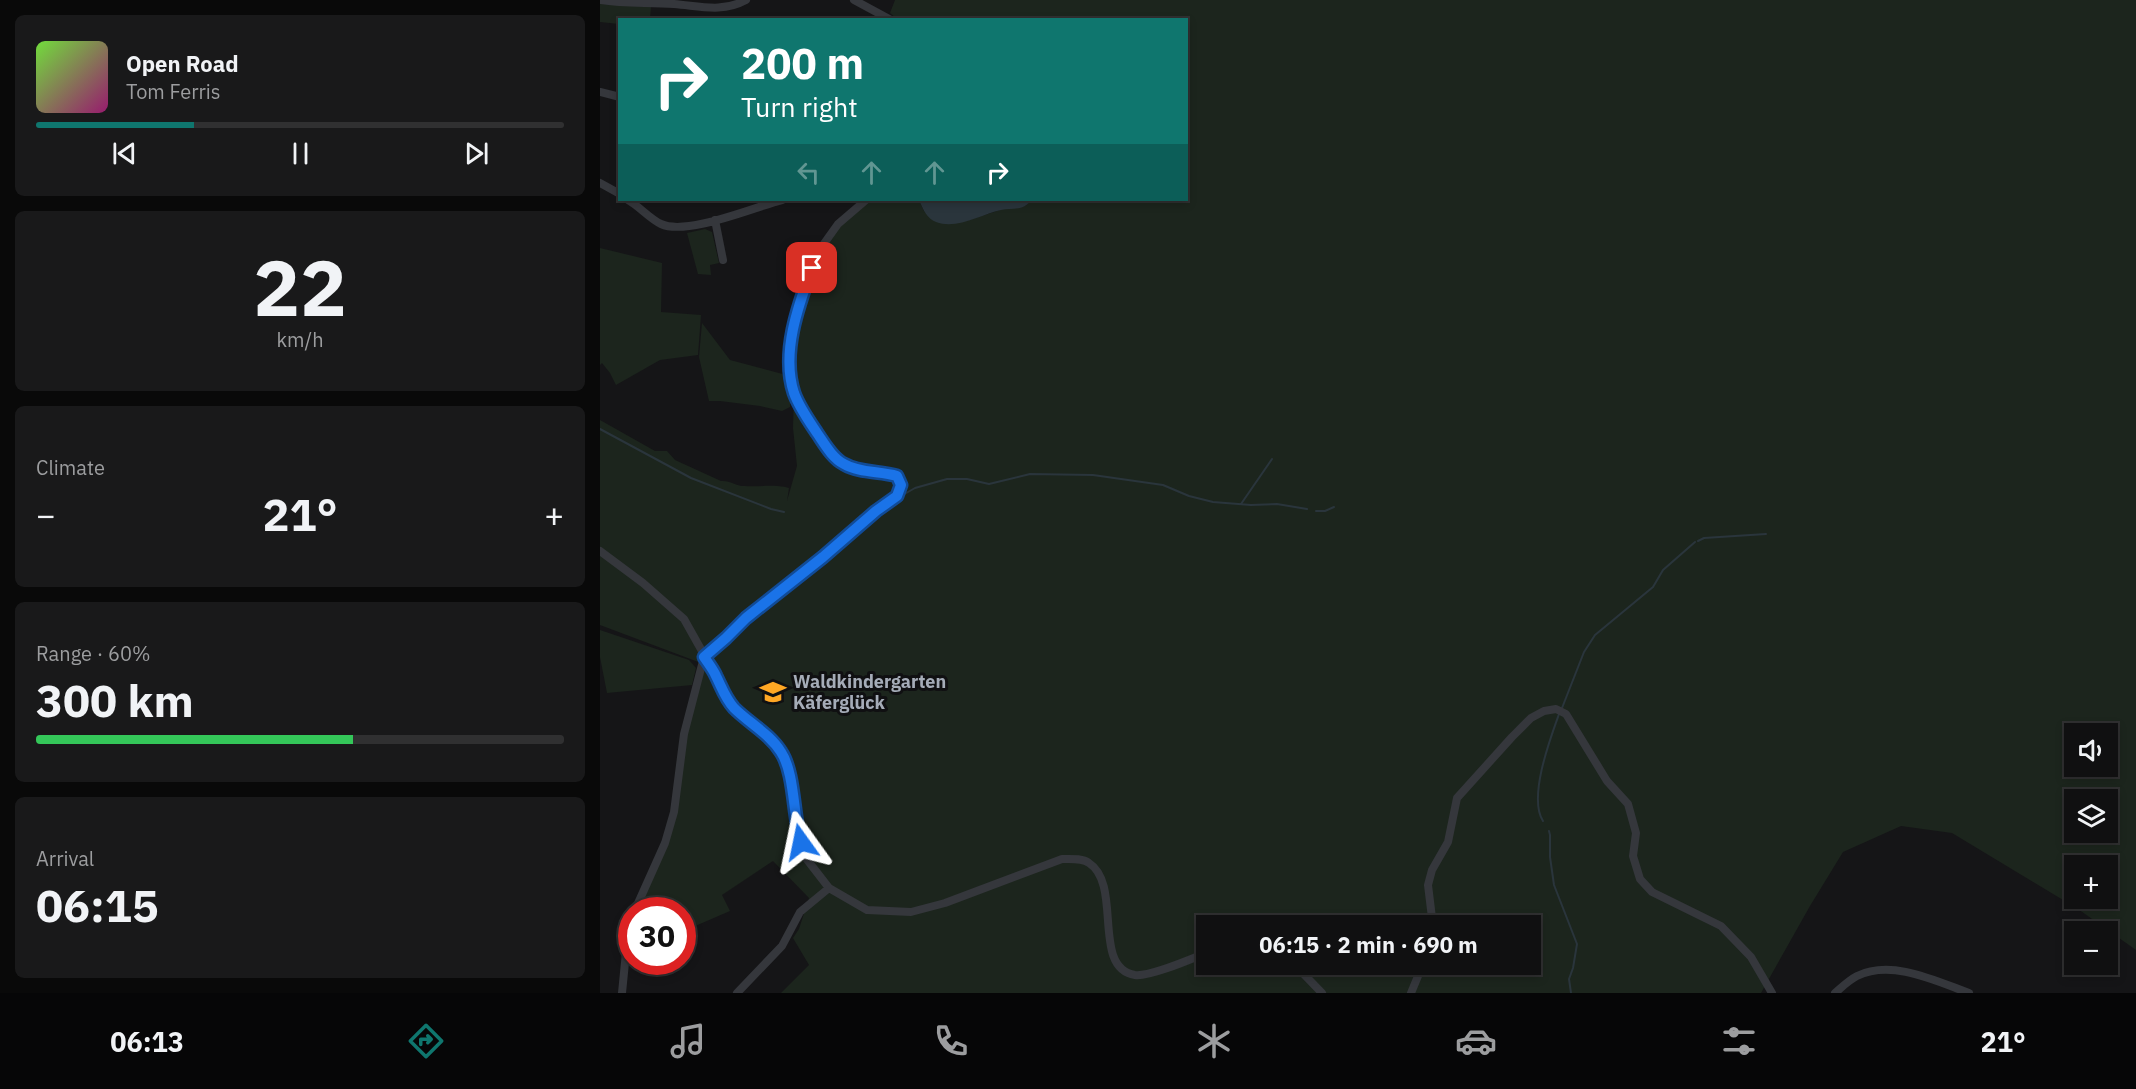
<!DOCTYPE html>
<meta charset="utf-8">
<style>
:root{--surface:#101011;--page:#19191a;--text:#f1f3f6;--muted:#9c9d9f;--line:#303031;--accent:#0f766e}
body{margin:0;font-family:"IBM Plex Sans",sans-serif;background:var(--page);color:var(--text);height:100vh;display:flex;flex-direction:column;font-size:22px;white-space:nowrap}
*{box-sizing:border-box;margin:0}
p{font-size:20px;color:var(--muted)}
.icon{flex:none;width:33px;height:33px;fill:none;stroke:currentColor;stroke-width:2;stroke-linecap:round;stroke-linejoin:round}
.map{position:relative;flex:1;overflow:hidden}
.side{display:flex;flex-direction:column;gap:15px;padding:15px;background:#090909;width:600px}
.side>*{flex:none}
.guide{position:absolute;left:18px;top:18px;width:570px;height:183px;border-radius:0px;box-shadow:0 3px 9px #0003,0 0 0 2px var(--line);background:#0f766e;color:#fff;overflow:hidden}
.fabs{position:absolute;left:1464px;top:723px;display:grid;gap:12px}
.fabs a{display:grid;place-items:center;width:54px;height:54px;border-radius:0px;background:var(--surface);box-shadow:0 3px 9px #0003,0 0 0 2px var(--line);font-size:30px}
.speed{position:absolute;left:18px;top:897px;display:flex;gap:12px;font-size:30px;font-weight:700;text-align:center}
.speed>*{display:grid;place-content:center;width:78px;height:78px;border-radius:50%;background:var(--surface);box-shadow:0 3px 9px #0003,0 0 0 2px var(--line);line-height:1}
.speed .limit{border:9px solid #d22;background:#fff;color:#111}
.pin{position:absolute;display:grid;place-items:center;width:51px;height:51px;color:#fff;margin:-26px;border-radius:12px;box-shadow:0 3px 9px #0006}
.me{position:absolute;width:66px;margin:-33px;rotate:348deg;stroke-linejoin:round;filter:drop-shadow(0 0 4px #0008)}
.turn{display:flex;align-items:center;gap:21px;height:126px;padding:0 24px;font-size:27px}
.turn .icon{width:78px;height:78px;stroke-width:2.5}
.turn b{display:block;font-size:42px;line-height:51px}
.lanes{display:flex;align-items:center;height:57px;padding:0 24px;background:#0003;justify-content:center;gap:30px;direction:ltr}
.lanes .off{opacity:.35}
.big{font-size:45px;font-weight:700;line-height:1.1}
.side .tile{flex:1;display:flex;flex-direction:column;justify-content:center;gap:9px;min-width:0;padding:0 21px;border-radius:9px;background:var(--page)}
.side .dial{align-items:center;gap:0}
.dial b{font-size:78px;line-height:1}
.song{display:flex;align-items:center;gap:18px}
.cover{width:72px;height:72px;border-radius:9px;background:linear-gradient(135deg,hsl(100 70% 55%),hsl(320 70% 35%))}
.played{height:6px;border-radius:3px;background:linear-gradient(90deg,var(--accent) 30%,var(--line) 30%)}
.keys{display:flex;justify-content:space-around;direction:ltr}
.heat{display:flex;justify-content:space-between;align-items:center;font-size:33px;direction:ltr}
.charge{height:9px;border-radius:4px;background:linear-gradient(90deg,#34c759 60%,var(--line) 0)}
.trip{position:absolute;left:596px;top:915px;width:345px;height:60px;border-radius:0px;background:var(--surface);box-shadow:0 3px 9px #0003,0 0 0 2px var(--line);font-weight:700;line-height:60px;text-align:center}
.tab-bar{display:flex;height:96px;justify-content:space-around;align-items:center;background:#060607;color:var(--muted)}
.tab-bar .icon{width:42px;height:42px}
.tab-bar .current{color:var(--accent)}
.tab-bar b{font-size:27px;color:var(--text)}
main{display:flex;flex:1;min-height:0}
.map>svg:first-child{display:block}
.green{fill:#1c251d;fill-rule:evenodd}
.water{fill:#2a353c}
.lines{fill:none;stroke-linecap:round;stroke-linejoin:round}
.stream{stroke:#2a353c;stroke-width:2}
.minor{stroke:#35373c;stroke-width:8}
.route-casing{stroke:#114b97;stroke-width:15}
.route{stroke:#1a73e8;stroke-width:10}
.labels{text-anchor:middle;stroke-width:6;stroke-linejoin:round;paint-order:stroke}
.poi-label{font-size:18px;font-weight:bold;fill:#a5acb8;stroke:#101012;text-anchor:start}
</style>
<main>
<section class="side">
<div class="tile">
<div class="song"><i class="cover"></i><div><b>Open Road</b><p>Tom Ferris</p></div></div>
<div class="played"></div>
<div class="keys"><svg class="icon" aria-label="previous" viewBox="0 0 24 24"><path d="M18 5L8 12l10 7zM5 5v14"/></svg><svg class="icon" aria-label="pause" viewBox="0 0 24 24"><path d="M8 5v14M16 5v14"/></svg><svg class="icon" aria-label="next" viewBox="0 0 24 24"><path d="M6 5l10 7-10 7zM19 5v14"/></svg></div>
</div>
<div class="tile dial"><b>22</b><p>km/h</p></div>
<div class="tile"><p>Climate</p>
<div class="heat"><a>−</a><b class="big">21°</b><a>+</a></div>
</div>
<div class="tile"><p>Range · 60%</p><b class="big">300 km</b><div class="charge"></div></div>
<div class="tile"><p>Arrival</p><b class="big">06:15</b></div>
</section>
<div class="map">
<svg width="1536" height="993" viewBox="0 0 1536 993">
<rect width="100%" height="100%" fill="#151517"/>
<path class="green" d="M 295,0 L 1536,0 L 1536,950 L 1478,909 L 1352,833 L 1301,826 L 1243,852 L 1210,906 L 1161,993 L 181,993 L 209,965 L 193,938 L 199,929 L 209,898 L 173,861 L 122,895 L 130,911 L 86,930 L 83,923 L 82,910 L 35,910 L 74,812 L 84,734 L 101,663 L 0,625 L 0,420 L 55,451 L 67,451 L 75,460 L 121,481 C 129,480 136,486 144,486 C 160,487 174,484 189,488 L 187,501 L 197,466 L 193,428 L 194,394 L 191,364 L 198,309 L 218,252 L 238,224 L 272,200 L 319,200 L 324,211 L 366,221 L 403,209 L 425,206 L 432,200 L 586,200 L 586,20 L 434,20 L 417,17 L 407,20 L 297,19 L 290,13 ZM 218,560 L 170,607 L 147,617 L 163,597 ZM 1474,734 L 1508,734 L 1508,766 L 1474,766 ZM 1474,800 L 1508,800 L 1508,832 L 1474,832 ZM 1474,866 L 1508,866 L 1508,898 L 1474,898 ZM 606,926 L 930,926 L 930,964 L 606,964 Z
M 0,4 L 51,6 L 50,19 L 20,20 L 19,24 L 0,22 Z
M 105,229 L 112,232 L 119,263 L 110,265 L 111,275 L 98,274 L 87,233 Z
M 0,248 L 62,263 L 61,312 L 101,315 L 98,355 L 60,360 L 16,385 L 10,373 L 2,363 L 0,365 Z
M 102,323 L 130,360 L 190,376 L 190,407 L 182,411 L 160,406 L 120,401 L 109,401 L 99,357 Z
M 0,630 L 89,660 L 96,668 L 92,685 L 7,693 L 0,657 Z"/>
<path class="water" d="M 319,200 L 432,200 C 430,202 428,204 425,206 C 418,210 409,208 401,210 C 382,214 357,230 336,222 C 327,219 323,209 319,200 Z"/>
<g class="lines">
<path class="stream" d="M 0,429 L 91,478 L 171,509 L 184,512
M 301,496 L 315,488 L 347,479 L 367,479 L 389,484 L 430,474 L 493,475 L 563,485 L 589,496 L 613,502 L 651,505 L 677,504 L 707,509
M 641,504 L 672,459
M 716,511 L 725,511 L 734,507
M 1098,541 L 1104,538 L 1166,534
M 962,708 L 984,652 L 995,635 L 1053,587 L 1063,570 L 1095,542
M 943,821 C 928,798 950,739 959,714
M 949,831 L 950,835 L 950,857 L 954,885 L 977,944 L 973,968 L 969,979 L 971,993"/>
<path class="minor" d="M 0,0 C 25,4 49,2 74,4 C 100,6 122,13 146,0
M 254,0 L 291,20
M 0,92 L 20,97
M 0,183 L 20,194
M 28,200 C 39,206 50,219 61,224 C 87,236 154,207 182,200
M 115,220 L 123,260
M 0,551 L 43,583 L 84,619 L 116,676 L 123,694 L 134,708 L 171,740 L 182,753 L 187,766 L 196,827 L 205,857 L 229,888 L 267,910 L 311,912 L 345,903 L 462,859 C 471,859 482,858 489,863 C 523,885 491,968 535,975 C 550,977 591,959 606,953
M 35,910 L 65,843 L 74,812 L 84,734 L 104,657 L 126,638 L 146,618 L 223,557 L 276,511 L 297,497 L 301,485 L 297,476 L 244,464 L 236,458 L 208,420 L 194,394 L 189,364 L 198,309 L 218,252 L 238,224 L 266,200
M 833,926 L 828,885 L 832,870 L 848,842 L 857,798 L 912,737 L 931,718 L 944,711 L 956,709 L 966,714 L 1007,781 L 1028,804 L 1036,833 L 1033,856 L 1040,879 L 1052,892 L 1121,926 L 1151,957 L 1172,993
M 694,964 L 722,993
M 22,993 L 28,932 L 32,922
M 137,993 L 182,946 L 200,912 L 229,888
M 811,993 L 823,964
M 1235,993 C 1242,987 1249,980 1257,976 C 1292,959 1336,981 1369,993"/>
</g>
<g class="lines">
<g class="route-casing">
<path id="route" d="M 201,842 C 193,817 195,773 181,752 C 170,734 149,723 134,708 C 125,698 122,688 116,676 C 113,669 108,663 104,657 L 126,638 L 146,618 L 223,557 L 276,511 L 297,496 L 301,485 L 297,476 C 280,471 259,473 244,464 C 232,458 224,443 217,433 C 209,421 199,407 194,393 C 181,353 198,306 212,268"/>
</g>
<use href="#route" class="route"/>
</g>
<defs>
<g id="school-bare" transform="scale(2.07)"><path d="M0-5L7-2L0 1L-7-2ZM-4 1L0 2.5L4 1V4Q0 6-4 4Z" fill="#ffa724" stroke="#101012" stroke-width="2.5" paint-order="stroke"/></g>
</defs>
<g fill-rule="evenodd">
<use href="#school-bare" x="173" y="692"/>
</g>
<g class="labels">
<g class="poi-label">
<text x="193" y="688">Waldkindergarten<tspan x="193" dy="21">Käferglück</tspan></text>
</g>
</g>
</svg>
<div class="fabs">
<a><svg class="icon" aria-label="sound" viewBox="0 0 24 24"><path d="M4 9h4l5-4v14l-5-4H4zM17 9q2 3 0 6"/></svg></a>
<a><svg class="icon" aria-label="layers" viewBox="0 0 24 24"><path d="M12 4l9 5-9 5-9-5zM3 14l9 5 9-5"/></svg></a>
<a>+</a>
<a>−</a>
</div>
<div class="speed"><div class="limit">30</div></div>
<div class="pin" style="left:212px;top:268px;background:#d93025"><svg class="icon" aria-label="arrive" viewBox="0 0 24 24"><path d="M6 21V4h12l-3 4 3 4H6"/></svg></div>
<svg class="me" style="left:201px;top:842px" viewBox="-20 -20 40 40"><path d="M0-17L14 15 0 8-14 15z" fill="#1a73e8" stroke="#fff" stroke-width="4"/></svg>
<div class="trip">06:15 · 2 min · 690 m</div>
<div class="guide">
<div class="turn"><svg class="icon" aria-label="right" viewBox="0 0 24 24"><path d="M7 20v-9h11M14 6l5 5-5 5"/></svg><div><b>200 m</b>Turn right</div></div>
<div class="lanes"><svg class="icon off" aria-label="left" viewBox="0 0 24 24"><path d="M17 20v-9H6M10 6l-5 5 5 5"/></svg><svg class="icon off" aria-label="ahead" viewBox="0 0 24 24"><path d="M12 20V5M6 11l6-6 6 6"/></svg><svg class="icon off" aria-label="ahead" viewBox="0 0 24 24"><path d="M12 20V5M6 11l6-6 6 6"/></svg><svg class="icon" aria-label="right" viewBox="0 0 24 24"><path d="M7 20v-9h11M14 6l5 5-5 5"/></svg></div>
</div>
</div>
</main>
<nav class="tab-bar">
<b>06:13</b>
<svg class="icon current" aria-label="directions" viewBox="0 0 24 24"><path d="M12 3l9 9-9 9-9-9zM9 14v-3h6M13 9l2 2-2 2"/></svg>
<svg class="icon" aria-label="music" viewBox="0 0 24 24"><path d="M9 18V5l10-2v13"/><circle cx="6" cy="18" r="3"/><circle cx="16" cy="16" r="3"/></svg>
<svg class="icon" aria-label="phone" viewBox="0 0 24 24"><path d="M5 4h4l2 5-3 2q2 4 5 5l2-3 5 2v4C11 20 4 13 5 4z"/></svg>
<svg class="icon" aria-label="climate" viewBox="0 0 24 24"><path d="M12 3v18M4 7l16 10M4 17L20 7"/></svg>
<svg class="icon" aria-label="car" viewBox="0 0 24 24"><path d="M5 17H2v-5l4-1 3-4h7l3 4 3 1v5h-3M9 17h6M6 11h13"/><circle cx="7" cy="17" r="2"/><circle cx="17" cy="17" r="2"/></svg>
<svg class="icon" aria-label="filters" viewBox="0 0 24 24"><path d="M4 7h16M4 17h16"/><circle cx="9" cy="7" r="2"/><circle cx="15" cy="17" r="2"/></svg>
<b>21°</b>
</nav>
